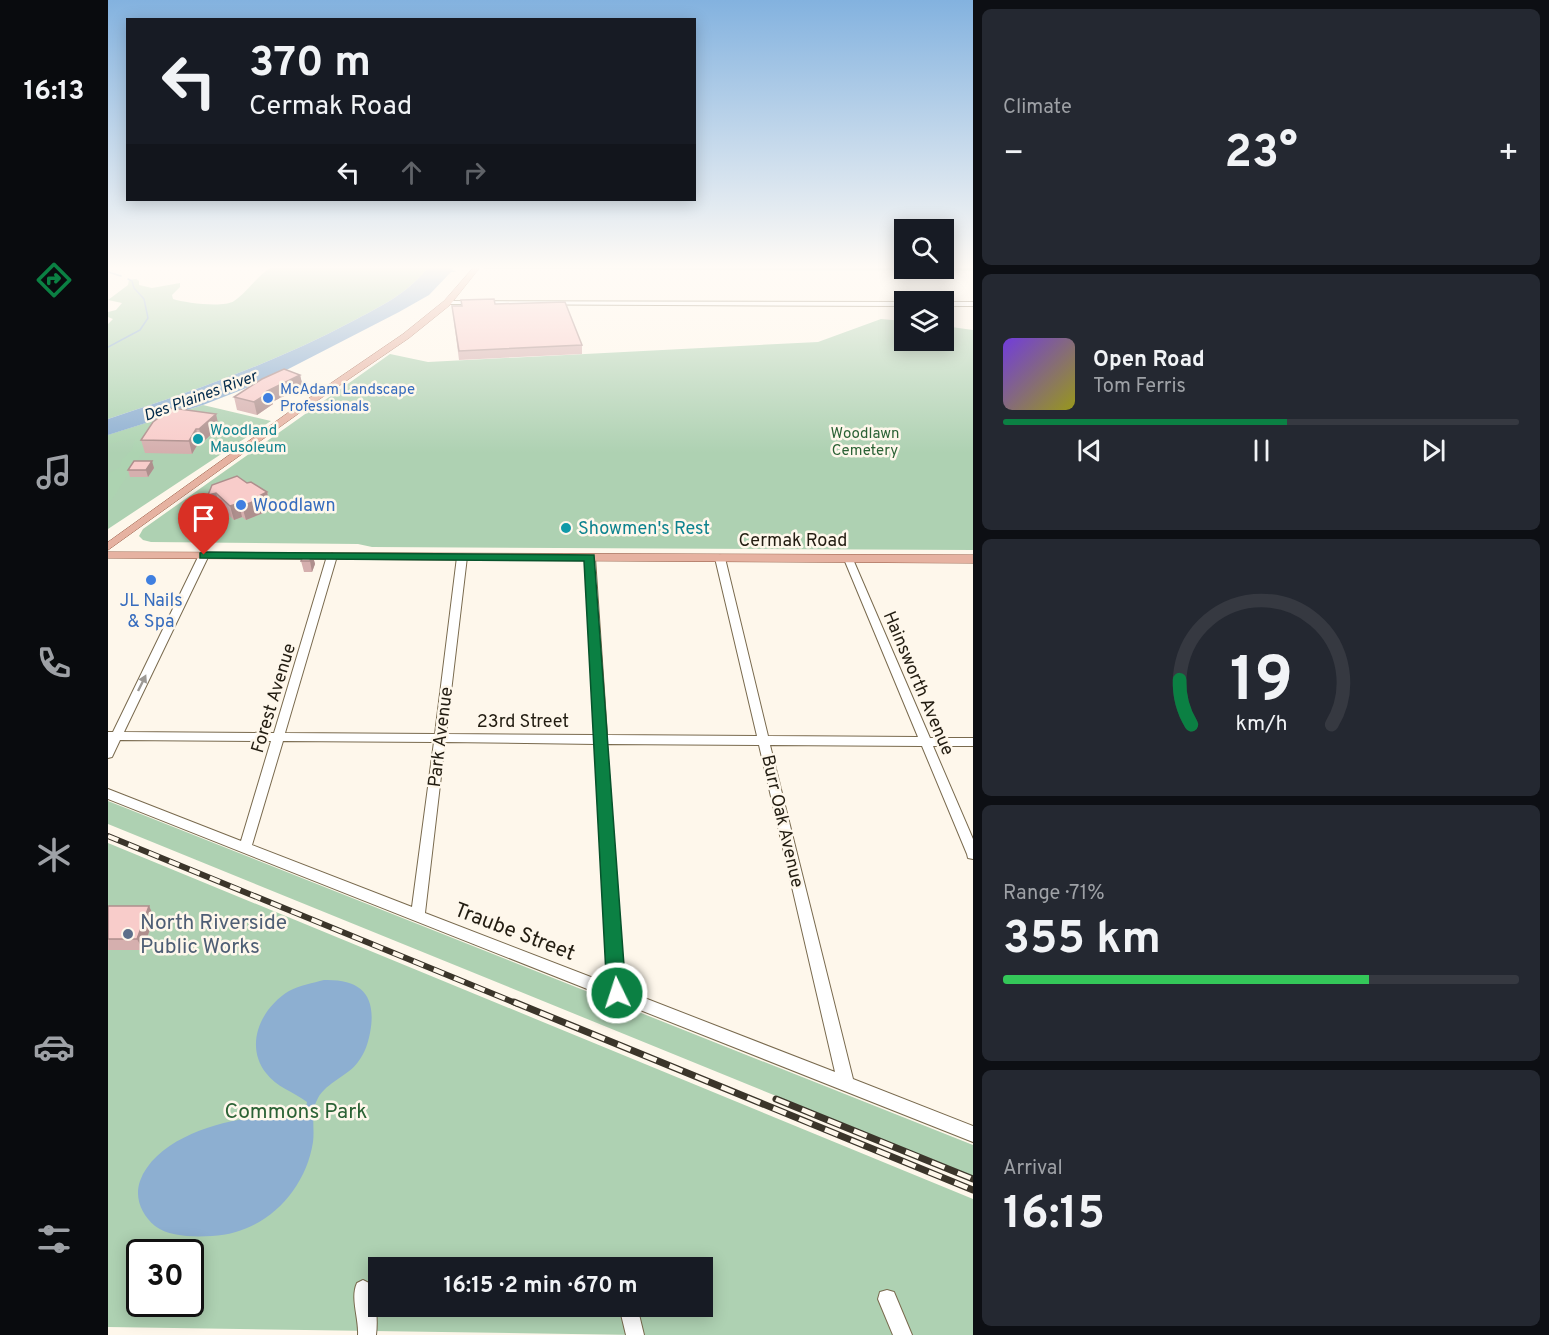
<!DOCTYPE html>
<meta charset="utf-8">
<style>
:root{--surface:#171b24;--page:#242831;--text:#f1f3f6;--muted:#9ea1a6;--line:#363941;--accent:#0b8043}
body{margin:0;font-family:Overpass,sans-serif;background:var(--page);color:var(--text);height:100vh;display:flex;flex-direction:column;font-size:22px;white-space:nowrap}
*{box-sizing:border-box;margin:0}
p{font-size:20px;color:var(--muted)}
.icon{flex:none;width:33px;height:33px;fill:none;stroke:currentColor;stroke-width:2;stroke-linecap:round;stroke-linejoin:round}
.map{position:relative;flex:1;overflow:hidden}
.side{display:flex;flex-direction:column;gap:9px;padding:9px;background:#0d0f14;width:576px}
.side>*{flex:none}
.banner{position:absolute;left:18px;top:18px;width:570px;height:183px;border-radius:0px;box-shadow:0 3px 15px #0003;background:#171b24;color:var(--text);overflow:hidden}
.buttons{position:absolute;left:786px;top:219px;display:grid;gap:12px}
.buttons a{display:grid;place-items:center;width:60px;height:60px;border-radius:0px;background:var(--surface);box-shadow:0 3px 15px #0003;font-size:30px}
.speed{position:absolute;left:18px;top:1239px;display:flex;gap:12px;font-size:30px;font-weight:700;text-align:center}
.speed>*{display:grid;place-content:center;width:78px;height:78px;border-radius:50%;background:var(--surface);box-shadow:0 3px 15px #0003;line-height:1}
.speed .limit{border:3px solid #111;border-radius:9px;background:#fff;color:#111}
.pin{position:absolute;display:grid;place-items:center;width:51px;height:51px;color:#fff;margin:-62px -26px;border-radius:50% 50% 50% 0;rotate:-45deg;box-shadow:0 0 6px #0007}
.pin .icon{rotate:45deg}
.me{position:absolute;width:66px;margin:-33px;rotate:356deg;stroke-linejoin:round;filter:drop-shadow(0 0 4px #0008)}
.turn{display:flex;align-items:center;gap:21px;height:126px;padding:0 24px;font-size:27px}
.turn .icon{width:78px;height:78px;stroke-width:2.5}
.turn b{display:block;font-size:42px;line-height:51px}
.lanes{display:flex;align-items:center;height:57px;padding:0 24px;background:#0003;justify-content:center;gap:30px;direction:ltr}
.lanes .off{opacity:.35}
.big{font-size:45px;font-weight:700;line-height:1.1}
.side .tile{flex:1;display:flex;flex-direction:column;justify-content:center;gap:9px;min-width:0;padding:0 21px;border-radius:9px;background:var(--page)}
.side .dial{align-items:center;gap:0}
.dial svg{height:156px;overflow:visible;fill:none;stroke:var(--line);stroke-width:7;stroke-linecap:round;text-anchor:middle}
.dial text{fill:var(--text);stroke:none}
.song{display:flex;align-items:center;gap:18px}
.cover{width:72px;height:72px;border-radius:9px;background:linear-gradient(135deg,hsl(260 70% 55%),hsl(60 70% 35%))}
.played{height:6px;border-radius:3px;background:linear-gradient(90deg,var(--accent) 55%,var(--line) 55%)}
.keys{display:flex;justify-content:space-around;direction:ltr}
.heat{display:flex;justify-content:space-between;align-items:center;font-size:33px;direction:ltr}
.charge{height:9px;border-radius:4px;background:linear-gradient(90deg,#34c759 71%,var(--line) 0)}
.trip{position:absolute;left:260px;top:1257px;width:345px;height:60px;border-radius:0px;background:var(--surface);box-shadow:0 3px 15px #0003;font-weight:700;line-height:60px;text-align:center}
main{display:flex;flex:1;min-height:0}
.dock{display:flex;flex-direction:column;width:108px;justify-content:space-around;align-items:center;background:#090b0e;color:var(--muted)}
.dock .icon{width:42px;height:42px}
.dock .selected{color:var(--accent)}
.dock b{font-size:27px;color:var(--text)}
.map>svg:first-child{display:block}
.green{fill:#aed1b2;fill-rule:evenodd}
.forest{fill:#add3b1}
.water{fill:#8dafd1}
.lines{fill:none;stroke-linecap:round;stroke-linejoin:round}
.stream{stroke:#8dafd1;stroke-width:1.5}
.minor-casing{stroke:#796a4e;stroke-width:2}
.major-casing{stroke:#975c46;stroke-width:1}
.minor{fill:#fff;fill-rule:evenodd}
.major{fill:#e6b2a1;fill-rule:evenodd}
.rail-far1-casing{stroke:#3b352a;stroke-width:6}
.rail-casing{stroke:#3b352a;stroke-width:7}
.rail-far1{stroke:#fef7eb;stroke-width:4;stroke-dasharray:11;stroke-linecap:butt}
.rail{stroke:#fef7eb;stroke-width:4.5;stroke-dasharray:14;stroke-linecap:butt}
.wall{fill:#d5afae}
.shaded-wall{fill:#ae8f8d}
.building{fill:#f8ccca;stroke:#ae8f8d;stroke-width:1.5}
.oneway{fill:#9c9994}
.route{fill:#0b8043;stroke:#07532c;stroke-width:1.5}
.shop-dot{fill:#3f7fe0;stroke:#fef7eb;stroke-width:2}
.culture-dot{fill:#0f9aa8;stroke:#fef7eb;stroke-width:2}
.service-dot{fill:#5c6f8a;stroke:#fef7eb;stroke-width:2}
.labels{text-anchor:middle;stroke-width:5;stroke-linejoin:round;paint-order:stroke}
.far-shop-label{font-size:15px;fill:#366cbe;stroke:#fef7eb;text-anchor:start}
.far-culture-label{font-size:15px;fill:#0d838f;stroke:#fef7eb;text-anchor:start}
.far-park-label{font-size:15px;fill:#2b6235;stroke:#fef7eb}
.far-water-label{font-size:16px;font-style:italic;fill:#022a4b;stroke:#fef7eb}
.shop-label{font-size:18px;fill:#366cbe;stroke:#fef7eb;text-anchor:start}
.culture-label{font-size:18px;fill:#0d838f;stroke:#fef7eb;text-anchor:start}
.street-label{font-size:18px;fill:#221c11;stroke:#fef7eb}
.near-service-label{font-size:21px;fill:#4e5e75;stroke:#fef7eb;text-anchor:start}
.near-street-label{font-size:21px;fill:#221c11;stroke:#fef7eb}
.near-park-label{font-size:21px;fill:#2b6235;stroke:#fef7eb}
</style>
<main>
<nav class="dock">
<b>16:13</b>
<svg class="icon selected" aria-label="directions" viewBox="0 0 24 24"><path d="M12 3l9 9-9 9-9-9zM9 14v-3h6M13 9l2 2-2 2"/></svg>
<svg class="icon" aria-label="music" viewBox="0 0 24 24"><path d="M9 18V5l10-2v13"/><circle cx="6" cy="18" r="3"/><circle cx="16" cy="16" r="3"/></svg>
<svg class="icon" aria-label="phone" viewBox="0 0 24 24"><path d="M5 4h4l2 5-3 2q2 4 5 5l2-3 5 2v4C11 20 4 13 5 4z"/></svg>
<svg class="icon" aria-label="climate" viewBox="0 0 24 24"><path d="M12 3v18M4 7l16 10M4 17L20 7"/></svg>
<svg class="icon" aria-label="car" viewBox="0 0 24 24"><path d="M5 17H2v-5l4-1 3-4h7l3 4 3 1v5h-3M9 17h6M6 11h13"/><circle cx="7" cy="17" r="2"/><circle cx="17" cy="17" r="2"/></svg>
<svg class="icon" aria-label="filters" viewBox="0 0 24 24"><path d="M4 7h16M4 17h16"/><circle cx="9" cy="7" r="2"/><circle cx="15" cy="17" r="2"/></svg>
</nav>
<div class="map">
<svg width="865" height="1335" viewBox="0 0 865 1335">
<rect width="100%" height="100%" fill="#fef7eb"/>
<path class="green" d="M 377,266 L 796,266 L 796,268 L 836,268 L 836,266 L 865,266 L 865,271 L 375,269 Z
M 773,319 L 796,321 L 796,340 L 836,340 L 836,326 L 865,330 L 865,550 L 264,547 L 250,544 L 43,542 L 35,540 L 31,536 L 35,529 L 282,354 L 320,362 L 710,342 Z
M 95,405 L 163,421 L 0,529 L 0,435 Z
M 0,801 L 865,1145 L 865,1176 L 0,824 Z
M 0,843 L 865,1199 L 865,1335 L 528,1335 L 0,1327 ZM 32,1252 L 82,1252 L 82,1304 L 32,1304 ZM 270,1268 L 594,1268 L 594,1306 L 270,1306 Z"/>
<path class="forest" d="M 165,266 L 321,266 C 302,292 272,307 243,322 C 166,363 83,392 0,419 L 0,324 L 5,319 L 0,317 L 0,312 L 8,310 L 14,303 L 0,300 L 20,285 L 21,280 L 28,279 L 31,281 L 31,285 L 44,288 L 72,283 L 72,287 L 64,295 L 65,299 C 77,303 116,308 126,301 C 141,291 149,275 165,266 Z
M 58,417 L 0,505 L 0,474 L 12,467 L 14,459 L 24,450 L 27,440 L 23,439 L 0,444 L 0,435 Z"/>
<path class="water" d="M 321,266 L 347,266 L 344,270 L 348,272 L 343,272 L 321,295 L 291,312 L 159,380 L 95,405 L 0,435 L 0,419 C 83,392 166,363 243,322 C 272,307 302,292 321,266 Z
M 216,980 C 254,979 269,996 262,1033 C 260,1043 257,1053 250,1062 C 240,1076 219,1082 210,1098 C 202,1112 207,1127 205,1142 C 197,1193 155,1234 104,1236 C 86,1237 61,1237 47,1226 C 34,1215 26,1198 32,1181 C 46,1143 100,1124 137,1119 C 151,1117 190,1119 198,1108 L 199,1102 C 186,1092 168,1087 158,1073 C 136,1045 153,1008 181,991 C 192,985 205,983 216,980 Z"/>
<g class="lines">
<path class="stream" d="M 0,272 L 13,276
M 0,347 L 32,330 L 40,318 L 36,299 L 26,288 L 24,281 L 20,279"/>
<g class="minor-casing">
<path id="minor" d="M 339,301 L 796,302 L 796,306 L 337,304 L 337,302 Z
M 836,302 L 865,302 L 865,306 L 836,306 Z
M 96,552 L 101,555 L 16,732 L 166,733 L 219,556 L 224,553 L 229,556 L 177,733 L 327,734 L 349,557 L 354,554 L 359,557 L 338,734 L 487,735 L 477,558 L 482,555 L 487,558 L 499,735 L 649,736 L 607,558 L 612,555 L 617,558 L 660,736 L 810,737 L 736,559 L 741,556 L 744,557 L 822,738 L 865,738 L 865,746 L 825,746 L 865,839 L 865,859 L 860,858 L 859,854 L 814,746 L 662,745 L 745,1079 L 865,1126 L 865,1142 L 0,799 L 0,789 L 133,841 L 163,741 L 12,740 L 4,757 L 0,758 L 0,732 L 5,732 L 91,555 ZM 175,741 L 326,742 L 304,907 L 144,845 ZM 337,742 L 488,744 L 501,984 L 317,913 ZM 499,744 L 651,745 L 727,1072 L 516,990 Z
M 255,1280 L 261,1283 C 268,1297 270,1319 268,1335 L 250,1335 C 251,1318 242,1298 249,1283 Z
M 779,1290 L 786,1292 L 804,1335 L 785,1335 L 770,1299 L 772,1292 Z
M 511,1306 L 529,1306 L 536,1335 L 518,1335 Z"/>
</g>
<g class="major-casing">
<path id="major" d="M 367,266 L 373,266 L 342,305 L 301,338 L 194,411 L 0,550 L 0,542 L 188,407 L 295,334 L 336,301 Z
M 0,552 L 865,555 L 865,563 L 0,558 Z"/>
</g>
<use href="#minor" class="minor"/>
<use href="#major" class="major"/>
<g class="rail-far1-casing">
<path id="rail-far1" d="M 0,836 L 410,1004"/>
</g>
<g class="rail-casing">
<path id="rail" d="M 406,1002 L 865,1190
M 668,1099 L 865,1179"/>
</g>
<use href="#rail-far1" class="rail-far1"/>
<use href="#rail" class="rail"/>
</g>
<path class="wall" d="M 387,304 L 474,345 L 474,354 L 351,360 L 344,306 Z
M 192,375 L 195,387 L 164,402 L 165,404 L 149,415 L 129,410 L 126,397 Z
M 45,422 L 111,427 L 95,442 L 91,442 L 84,454 L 37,453 L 33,440 Z
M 46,468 L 40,477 L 22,477 L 20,470 Z
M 139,483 L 159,492 L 162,506 L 159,507 L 160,511 L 138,520 L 134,517 L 126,520 L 112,507 L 103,509 L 100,495 Z
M 204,553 L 207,564 L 204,572 L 196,572 L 193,561 Z
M 0,906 L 41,906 L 46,917 L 35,950 L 0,950 Z"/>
<path class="shaded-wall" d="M 192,375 L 195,387 L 164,402 L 165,404 L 149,415 L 146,402 L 159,391 Z
M 108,414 L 111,427 L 95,442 L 91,429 Z
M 88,429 L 91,442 L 84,454 L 81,441 Z
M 44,461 L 46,468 L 40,477 L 38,470 Z
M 159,492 L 162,506 L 159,507 L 160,511 L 138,520 L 134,506 L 153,495 Z
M 108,493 L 112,507 L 103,509 L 100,495 Z
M 131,503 L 134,517 L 126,520 L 122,506 Z
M 204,553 L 207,564 L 204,572 L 202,561 Z
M 41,906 L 46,917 L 35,950 L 29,939 Z"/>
<path class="building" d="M 386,299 L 387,304 L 457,302 L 474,345 L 351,351 L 344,306 L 354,306 L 353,300 Z
M 176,369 L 192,375 L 159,391 L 162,392 L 146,402 L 126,397 L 154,379 Z
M 64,408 L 108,414 L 91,429 L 88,429 L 81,441 L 33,440 L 45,422 Z
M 26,461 L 44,461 L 38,470 L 20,470 Z
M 129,476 L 139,483 L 143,482 L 159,492 L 153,495 L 157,497 L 134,506 L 131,503 L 122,506 L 108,493 L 100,495 L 104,485 Z
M 196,553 L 204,553 L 202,561 L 193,561 Z
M 0,906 L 41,906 L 29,939 L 0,939 Z"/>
<defs><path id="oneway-solid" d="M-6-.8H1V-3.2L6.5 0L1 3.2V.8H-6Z" transform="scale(1.5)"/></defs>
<use class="oneway" href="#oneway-solid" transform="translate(34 683) rotate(-64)"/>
<linearGradient id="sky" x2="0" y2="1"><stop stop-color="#83b2df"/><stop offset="0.59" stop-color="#fffbf6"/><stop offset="1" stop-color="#fffbf6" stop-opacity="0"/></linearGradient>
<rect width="865" height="453" fill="url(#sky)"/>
<path class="route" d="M 96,552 L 486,555 L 518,993 L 516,999 L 509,1002 L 502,999 L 499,993 L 476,561 L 92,558 L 92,553 Z"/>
<g class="shop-dot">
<circle cx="160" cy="398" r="6"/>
<circle cx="133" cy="505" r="6"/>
<circle cx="43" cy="580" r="6"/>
</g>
<g class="culture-dot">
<circle cx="90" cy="439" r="6"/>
<circle cx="458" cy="528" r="6"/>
</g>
<circle class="service-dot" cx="20" cy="934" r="6"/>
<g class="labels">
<g class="far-shop-label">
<text x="172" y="394">McAdam Landscape<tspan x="172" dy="17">Professionals</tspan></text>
</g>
<g class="far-culture-label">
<text x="102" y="435">Woodland<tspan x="102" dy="17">Mausoleum</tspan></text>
</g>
<g class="far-park-label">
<text x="757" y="438">Woodlawn<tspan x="757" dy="17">Cemetery</tspan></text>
</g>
<g class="far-water-label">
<text transform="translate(92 395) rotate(-20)" y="6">Des Plaines River</text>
</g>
<g class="shop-label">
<text x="145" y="511">Woodlawn</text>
<text x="43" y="606" text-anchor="middle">JL Nails<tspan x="43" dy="21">&amp; Spa</tspan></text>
</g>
<g class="culture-label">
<text x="470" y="534">Showmen's Rest</text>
</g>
<g class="street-label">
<text x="685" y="546">Cermak Road</text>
<text transform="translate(811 683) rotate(67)" y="6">Hainsworth Avenue</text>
<text transform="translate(165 698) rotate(-73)" y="6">Forest Avenue</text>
<text x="415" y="727">23rd Street</text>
<text transform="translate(332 737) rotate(-83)" y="6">Park Avenue</text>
<text transform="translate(675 821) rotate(77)" y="6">Burr Oak Avenue</text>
</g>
<g class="near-service-label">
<text x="32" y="929">North Riverside<tspan x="32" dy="24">Public Works</tspan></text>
</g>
<g class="near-street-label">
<text transform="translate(407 931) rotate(21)" y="7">Traube Street</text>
</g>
<g class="near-park-label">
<text x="188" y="1118">Commons Park</text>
</g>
</g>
</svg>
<div class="buttons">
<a><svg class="icon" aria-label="search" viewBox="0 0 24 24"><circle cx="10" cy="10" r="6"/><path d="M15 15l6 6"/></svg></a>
<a><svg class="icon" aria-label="layers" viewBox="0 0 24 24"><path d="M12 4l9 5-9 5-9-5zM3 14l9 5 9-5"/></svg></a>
</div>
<div class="speed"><div class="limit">30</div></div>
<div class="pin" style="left:96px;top:555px;background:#d93025"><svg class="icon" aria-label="arrive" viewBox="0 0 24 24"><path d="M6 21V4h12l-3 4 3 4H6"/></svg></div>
<svg class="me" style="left:509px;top:993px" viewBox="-20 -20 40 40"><circle r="17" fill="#0b8043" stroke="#fff" stroke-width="3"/><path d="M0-11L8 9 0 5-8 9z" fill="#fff"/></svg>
<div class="trip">16:15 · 2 min · 670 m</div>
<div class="banner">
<div class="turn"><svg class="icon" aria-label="left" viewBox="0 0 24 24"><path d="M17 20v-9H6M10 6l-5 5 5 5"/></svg><div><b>370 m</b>Cermak Road</div></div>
<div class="lanes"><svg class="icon" aria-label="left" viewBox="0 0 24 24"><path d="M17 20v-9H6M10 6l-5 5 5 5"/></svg><svg class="icon off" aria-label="ahead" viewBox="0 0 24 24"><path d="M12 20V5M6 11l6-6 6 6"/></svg><svg class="icon off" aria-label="right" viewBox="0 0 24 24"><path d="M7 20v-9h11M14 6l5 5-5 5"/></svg></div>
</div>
</div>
<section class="side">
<div class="tile"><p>Climate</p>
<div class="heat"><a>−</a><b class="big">23°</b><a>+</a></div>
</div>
<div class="tile">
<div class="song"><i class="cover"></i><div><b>Open Road</b><p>Tom Ferris</p></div></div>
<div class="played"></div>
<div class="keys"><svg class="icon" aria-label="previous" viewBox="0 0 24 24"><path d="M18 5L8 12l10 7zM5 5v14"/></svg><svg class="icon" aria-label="pause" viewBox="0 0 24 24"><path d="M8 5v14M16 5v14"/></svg><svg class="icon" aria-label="next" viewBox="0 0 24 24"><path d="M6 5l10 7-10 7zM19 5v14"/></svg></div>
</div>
<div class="tile dial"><svg viewBox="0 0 100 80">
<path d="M14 69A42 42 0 1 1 86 69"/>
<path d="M14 69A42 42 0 0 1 8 46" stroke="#0b8043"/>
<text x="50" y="56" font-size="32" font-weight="700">19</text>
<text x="50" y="72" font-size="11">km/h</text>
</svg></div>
<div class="tile"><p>Range · 71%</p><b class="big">355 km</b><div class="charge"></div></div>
<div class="tile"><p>Arrival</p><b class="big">16:15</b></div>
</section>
</main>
